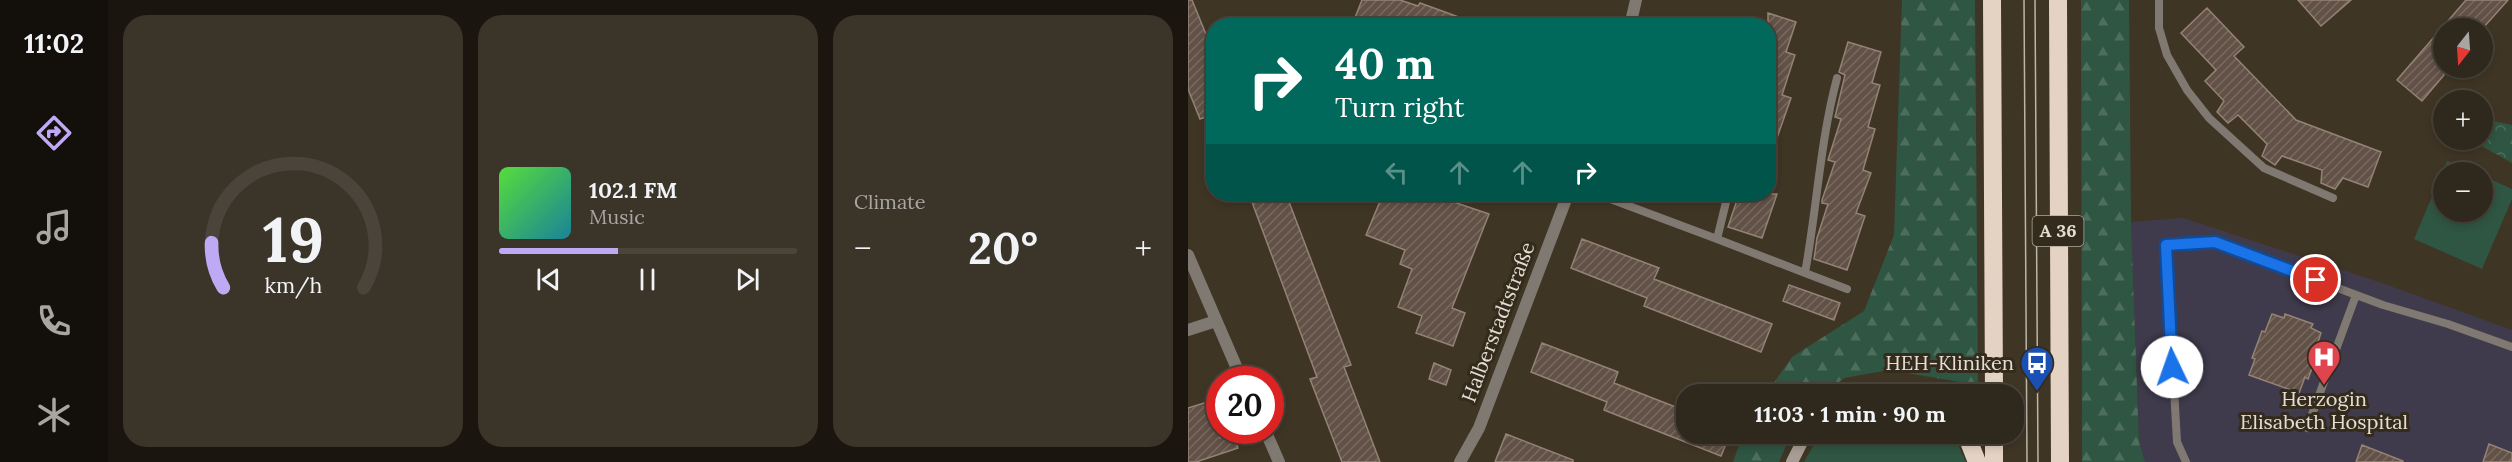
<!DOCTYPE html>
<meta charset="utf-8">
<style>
:root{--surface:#2f281c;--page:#3b3429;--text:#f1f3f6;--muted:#a7a6a3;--line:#4a443b;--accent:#bfa9f4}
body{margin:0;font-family:Lora,serif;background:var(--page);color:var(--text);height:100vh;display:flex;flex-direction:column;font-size:22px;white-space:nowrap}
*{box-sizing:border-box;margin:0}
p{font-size:20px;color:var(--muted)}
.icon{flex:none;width:33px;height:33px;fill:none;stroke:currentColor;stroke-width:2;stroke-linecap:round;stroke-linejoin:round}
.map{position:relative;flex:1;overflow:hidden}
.details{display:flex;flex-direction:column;gap:15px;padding:15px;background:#1a160f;width:1080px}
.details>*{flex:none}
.hud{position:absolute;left:18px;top:18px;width:570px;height:183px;border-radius:24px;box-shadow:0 3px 9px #0003,0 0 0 2px var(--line);background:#00695c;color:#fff;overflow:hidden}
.needle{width:39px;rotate:197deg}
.fabs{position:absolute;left:1245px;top:18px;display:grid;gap:12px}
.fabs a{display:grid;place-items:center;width:60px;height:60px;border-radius:50%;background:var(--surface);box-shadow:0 3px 9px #0003,0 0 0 2px var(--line);font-size:30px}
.speed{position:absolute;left:18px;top:366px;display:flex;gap:12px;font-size:30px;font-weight:700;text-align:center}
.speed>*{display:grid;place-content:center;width:78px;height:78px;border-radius:50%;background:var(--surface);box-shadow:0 3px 9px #0003,0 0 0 2px var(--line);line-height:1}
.speed .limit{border:9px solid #d22;background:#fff;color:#111}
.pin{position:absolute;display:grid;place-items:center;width:51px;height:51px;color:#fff;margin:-26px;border:3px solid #fff;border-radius:50%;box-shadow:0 2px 6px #0007}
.me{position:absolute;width:66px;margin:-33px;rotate:357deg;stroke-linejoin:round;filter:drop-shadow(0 0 4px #0008)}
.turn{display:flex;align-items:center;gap:21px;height:126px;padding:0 30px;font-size:27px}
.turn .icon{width:78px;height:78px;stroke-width:2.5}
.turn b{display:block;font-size:42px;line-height:51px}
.lanes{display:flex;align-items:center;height:57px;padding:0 30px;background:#0003;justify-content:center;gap:30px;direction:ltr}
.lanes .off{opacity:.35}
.big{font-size:45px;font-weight:700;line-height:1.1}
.details .tile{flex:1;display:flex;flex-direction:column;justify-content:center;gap:9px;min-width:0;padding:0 21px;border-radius:24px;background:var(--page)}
.details .dial{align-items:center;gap:0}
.dial svg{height:156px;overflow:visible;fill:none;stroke:var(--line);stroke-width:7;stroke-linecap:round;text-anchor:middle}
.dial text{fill:var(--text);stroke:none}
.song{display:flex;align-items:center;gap:18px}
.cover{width:72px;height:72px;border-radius:9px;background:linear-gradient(135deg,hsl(110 70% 55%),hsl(190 70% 35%))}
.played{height:6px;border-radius:3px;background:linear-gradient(90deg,var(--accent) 40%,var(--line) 40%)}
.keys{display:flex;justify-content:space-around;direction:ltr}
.heat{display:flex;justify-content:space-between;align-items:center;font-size:33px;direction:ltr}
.details .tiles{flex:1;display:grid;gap:15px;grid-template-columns:repeat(3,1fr)}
.trip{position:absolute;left:488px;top:384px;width:348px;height:60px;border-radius:24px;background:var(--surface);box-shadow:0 3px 9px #0003,0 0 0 2px var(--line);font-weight:700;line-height:60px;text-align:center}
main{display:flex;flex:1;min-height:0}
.tabs{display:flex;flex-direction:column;width:108px;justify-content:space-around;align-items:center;background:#13100b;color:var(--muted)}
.tabs .icon{width:42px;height:42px}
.tabs .current{color:var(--accent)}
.tabs b{font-size:27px;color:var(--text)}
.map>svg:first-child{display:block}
.medical{fill:#403b4c}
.green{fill:#2f5642}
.forest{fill:url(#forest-firs)}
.park{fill:url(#park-crowns)}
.building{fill:url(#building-hatch);stroke:#958276;stroke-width:1.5}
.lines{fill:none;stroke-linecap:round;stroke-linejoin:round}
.lane{stroke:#7f7972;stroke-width:8}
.street{stroke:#7f7972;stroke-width:12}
.secondary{stroke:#a89d93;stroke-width:12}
.highway{stroke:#e4d3c3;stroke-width:18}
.tram{stroke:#bcb5aa;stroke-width:1.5}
.route-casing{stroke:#114b97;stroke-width:15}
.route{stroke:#1a73e8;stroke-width:10}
.labels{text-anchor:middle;stroke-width:6;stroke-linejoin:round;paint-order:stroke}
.shield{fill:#342b1c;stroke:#aea89d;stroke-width:1.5}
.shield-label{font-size:18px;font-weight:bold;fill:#e3ddd4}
.street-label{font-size:20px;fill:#e3ddd4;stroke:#342b1c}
.poi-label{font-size:20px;fill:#e3ddd4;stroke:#342b1c;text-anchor:end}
</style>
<main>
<nav class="tabs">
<b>11:02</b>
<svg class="icon current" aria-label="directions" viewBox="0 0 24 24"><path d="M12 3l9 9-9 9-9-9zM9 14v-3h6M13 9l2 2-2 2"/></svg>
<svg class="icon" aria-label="music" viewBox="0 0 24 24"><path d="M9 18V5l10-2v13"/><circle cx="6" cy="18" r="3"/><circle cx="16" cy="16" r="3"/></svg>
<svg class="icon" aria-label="phone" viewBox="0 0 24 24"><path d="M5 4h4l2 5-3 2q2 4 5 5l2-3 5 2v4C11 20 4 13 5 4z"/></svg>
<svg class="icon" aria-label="climate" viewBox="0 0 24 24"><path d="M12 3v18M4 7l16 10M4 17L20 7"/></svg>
</nav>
<section class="details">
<div class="tiles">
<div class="tile dial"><svg viewBox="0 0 100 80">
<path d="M14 69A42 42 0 1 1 86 69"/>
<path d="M14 69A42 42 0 0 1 8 46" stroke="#bfa9f4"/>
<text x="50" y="56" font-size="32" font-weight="700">19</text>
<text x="50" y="72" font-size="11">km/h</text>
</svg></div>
<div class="tile">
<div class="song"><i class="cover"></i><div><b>102.1 FM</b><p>Music</p></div></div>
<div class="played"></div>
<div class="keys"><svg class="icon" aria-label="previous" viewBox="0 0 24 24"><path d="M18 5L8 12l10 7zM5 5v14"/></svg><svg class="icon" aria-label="pause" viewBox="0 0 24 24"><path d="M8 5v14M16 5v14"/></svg><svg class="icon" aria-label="next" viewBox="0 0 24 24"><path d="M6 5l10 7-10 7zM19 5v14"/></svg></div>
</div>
<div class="tile"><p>Climate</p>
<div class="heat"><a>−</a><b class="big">20°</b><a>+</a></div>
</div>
</div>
</section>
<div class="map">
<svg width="1324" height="462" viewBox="0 0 1324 462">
<defs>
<pattern id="forest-firs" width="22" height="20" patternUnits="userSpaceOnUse" patternTransform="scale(1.5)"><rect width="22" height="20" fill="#2f5642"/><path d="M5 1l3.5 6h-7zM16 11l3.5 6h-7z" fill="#4d6e5c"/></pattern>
<pattern id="park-crowns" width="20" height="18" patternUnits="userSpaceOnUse" patternTransform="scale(1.5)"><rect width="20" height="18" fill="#2f5642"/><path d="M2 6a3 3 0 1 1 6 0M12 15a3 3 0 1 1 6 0" fill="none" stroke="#4d6e5c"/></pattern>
<pattern id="building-hatch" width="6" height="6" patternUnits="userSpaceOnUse" patternTransform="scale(1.5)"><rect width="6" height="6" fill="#625146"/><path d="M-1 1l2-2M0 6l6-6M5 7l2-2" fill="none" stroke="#786a60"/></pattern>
</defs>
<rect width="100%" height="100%" fill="#3f3525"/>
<path class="medical" d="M 995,218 L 1194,283 L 1324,330 L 1324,462 L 957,462 L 951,442 L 943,222 Z"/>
<path class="green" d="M 1259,161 L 1285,172 L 1256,172 L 1256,212 L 1294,212 L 1295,176 L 1324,189 L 1324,199 L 1294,269 L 1226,239 Z
M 632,434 L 765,434 L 778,462 L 616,462 Z"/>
<path class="forest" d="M 714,0 L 787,0 L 790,385 L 701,370 L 656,378 L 636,394 L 578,394 L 604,357 L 676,311 L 706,235 Z
M 893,0 L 941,0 L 943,222 L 951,442 L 957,462 L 894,462 Z
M 555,434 L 603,434 L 591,462 L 545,462 Z"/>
<path class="park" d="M 1297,119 L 1324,125 L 1324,163 L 1283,140 L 1294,140 Z"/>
<path class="building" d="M 0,0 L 4,0 L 26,54 L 26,114 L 12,119 L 0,89 Z
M 174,0 L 212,0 L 230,6 L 232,3 L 290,24 L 290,26 L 181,26 L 166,20 Z
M 1110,0 L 1163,0 L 1133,26 Z
M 1278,0 L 1320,0 L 1295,28 L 1256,28 L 1256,75 L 1234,101 L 1209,80 Z
M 1019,8 L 1056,47 L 1046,56 L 1108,120 L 1193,152 L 1180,187 L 1155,178 L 1147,189 L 1133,183 L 1134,170 L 1094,156 L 1087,165 L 1074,156 L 1079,144 L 1050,115 L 1040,123 L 1029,112 L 1036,101 L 1017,81 L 1028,70 L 993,33 Z
M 580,13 L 608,22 L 598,52 L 607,55 L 594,95 L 603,98 L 583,155 L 580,154 Z
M 660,42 L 693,52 L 684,83 L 692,85 L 680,127 L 687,129 L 675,170 L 683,173 L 668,213 L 677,216 L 659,270 L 626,259 L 629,238 L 640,204 L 634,203 L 634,200 L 647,162 L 640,160 L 653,119 L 647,117 L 657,75 L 651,72 Z
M 61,194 L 98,194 L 163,365 L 156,367 L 192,462 L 154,462 L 122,379 L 129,377 Z
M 195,194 L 242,194 L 301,214 L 264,308 L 277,313 L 265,346 L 228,333 L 234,316 L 210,307 L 224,269 L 212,264 L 217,250 L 178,235 Z
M 551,194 L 589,194 L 574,238 L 540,227 Z
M 394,239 L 471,268 L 466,279 L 584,324 L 573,352 L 456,306 L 459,298 L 383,268 Z
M 601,285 L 652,303 L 646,320 L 595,301 Z
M 1084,314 L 1096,318 L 1097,314 L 1125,324 L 1123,328 L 1133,333 L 1127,351 L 1130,352 L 1120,379 L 1117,377 L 1111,393 L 1061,375 L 1067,359 L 1064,358 L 1074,331 L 1077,332 Z
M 354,343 L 430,372 L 426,383 L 498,411 L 498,434 L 542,434 L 533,456 L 416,410 L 419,402 L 343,372 Z
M 246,363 L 263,370 L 258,385 L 241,379 Z
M 32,398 L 32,438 L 45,434 L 50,448 L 8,462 L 0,462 L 0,408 Z
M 318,434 L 385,460 L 385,462 L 307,462 Z
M 1301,444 L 1324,453 L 1324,462 L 1295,462 Z
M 1174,445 L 1215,461 L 1215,462 L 1168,462 Z"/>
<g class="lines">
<path class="lane" d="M 971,0 L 971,28 L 979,55 L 999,90 L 1021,118 L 1076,168 L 1145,198
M 409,194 L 529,239 L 540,194
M 529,239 L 617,273 C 629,208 632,142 649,78
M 617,273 L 659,289
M 1119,428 L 1168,295
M 998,462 L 989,442 L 978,245 L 1027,242 L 1195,305 L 1260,324 L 1324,347"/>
<path class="street" d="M 442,26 L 448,0
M 0,255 L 54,380
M 0,330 L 28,321
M 77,430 L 91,462
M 272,462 L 291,428 L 380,194"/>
<path class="secondary" d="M 671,394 C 688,390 706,390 723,394
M 604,462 L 618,434"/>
<path class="highway" d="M 804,0 L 806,394
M 870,0 L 872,462
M 778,434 L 789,462
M 806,462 L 806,434"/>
<path class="tram" d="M 836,0 L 839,462
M 847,0 L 850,462"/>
</g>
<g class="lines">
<g class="route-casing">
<path id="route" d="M 984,367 L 978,245 L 1027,242 L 1128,280"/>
</g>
<use href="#route" class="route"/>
</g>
<defs>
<g id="hospital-pin" transform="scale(1.725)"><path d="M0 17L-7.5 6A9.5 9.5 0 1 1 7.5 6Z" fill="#e0444e" stroke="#342b1c"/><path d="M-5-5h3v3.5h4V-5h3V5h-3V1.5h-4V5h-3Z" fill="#fff"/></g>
<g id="bus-pin" transform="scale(1.725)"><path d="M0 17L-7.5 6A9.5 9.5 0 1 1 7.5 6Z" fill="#1a4fb4" stroke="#342b1c"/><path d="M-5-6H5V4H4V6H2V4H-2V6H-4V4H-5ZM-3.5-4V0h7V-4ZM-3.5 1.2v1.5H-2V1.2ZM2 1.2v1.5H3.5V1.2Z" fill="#fff"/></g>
</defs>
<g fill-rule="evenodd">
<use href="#hospital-pin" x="1136" y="357"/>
<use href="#bus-pin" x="849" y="363"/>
</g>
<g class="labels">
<rect class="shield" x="844.5" y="216" width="51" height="30" rx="4.5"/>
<g class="shield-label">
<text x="870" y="237">A 36</text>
</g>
<g class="street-label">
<text transform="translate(310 322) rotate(-69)" y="7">Halberstadtstraße</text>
</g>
<g class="poi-label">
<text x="826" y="370">HEH-Kliniken</text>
<text x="1136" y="406" text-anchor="middle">Herzogin<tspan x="1136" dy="23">Elisabeth Hospital</tspan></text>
</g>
</g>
</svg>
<div class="fabs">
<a><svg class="needle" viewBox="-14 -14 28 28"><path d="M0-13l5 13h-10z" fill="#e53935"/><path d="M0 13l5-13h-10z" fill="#a7a6a3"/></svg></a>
<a>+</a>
<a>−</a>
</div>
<div class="speed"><div class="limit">20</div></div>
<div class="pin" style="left:1128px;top:280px;background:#d93025"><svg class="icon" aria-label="arrive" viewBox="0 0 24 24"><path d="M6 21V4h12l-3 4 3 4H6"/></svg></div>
<svg class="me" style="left:984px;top:367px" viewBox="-20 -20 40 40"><circle r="19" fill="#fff"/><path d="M0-13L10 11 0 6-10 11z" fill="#1a73e8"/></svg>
<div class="trip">11:03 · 1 min · 90 m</div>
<div class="hud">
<div class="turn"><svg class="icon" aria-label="right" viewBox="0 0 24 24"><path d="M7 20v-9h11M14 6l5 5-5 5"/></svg><div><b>40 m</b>Turn right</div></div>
<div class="lanes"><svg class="icon off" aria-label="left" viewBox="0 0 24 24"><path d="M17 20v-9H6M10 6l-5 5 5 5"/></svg><svg class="icon off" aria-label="ahead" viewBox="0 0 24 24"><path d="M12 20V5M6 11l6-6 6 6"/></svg><svg class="icon off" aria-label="ahead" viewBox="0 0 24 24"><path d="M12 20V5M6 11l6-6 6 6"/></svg><svg class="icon" aria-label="right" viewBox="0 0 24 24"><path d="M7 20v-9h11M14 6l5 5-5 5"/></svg></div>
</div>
</div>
</main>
